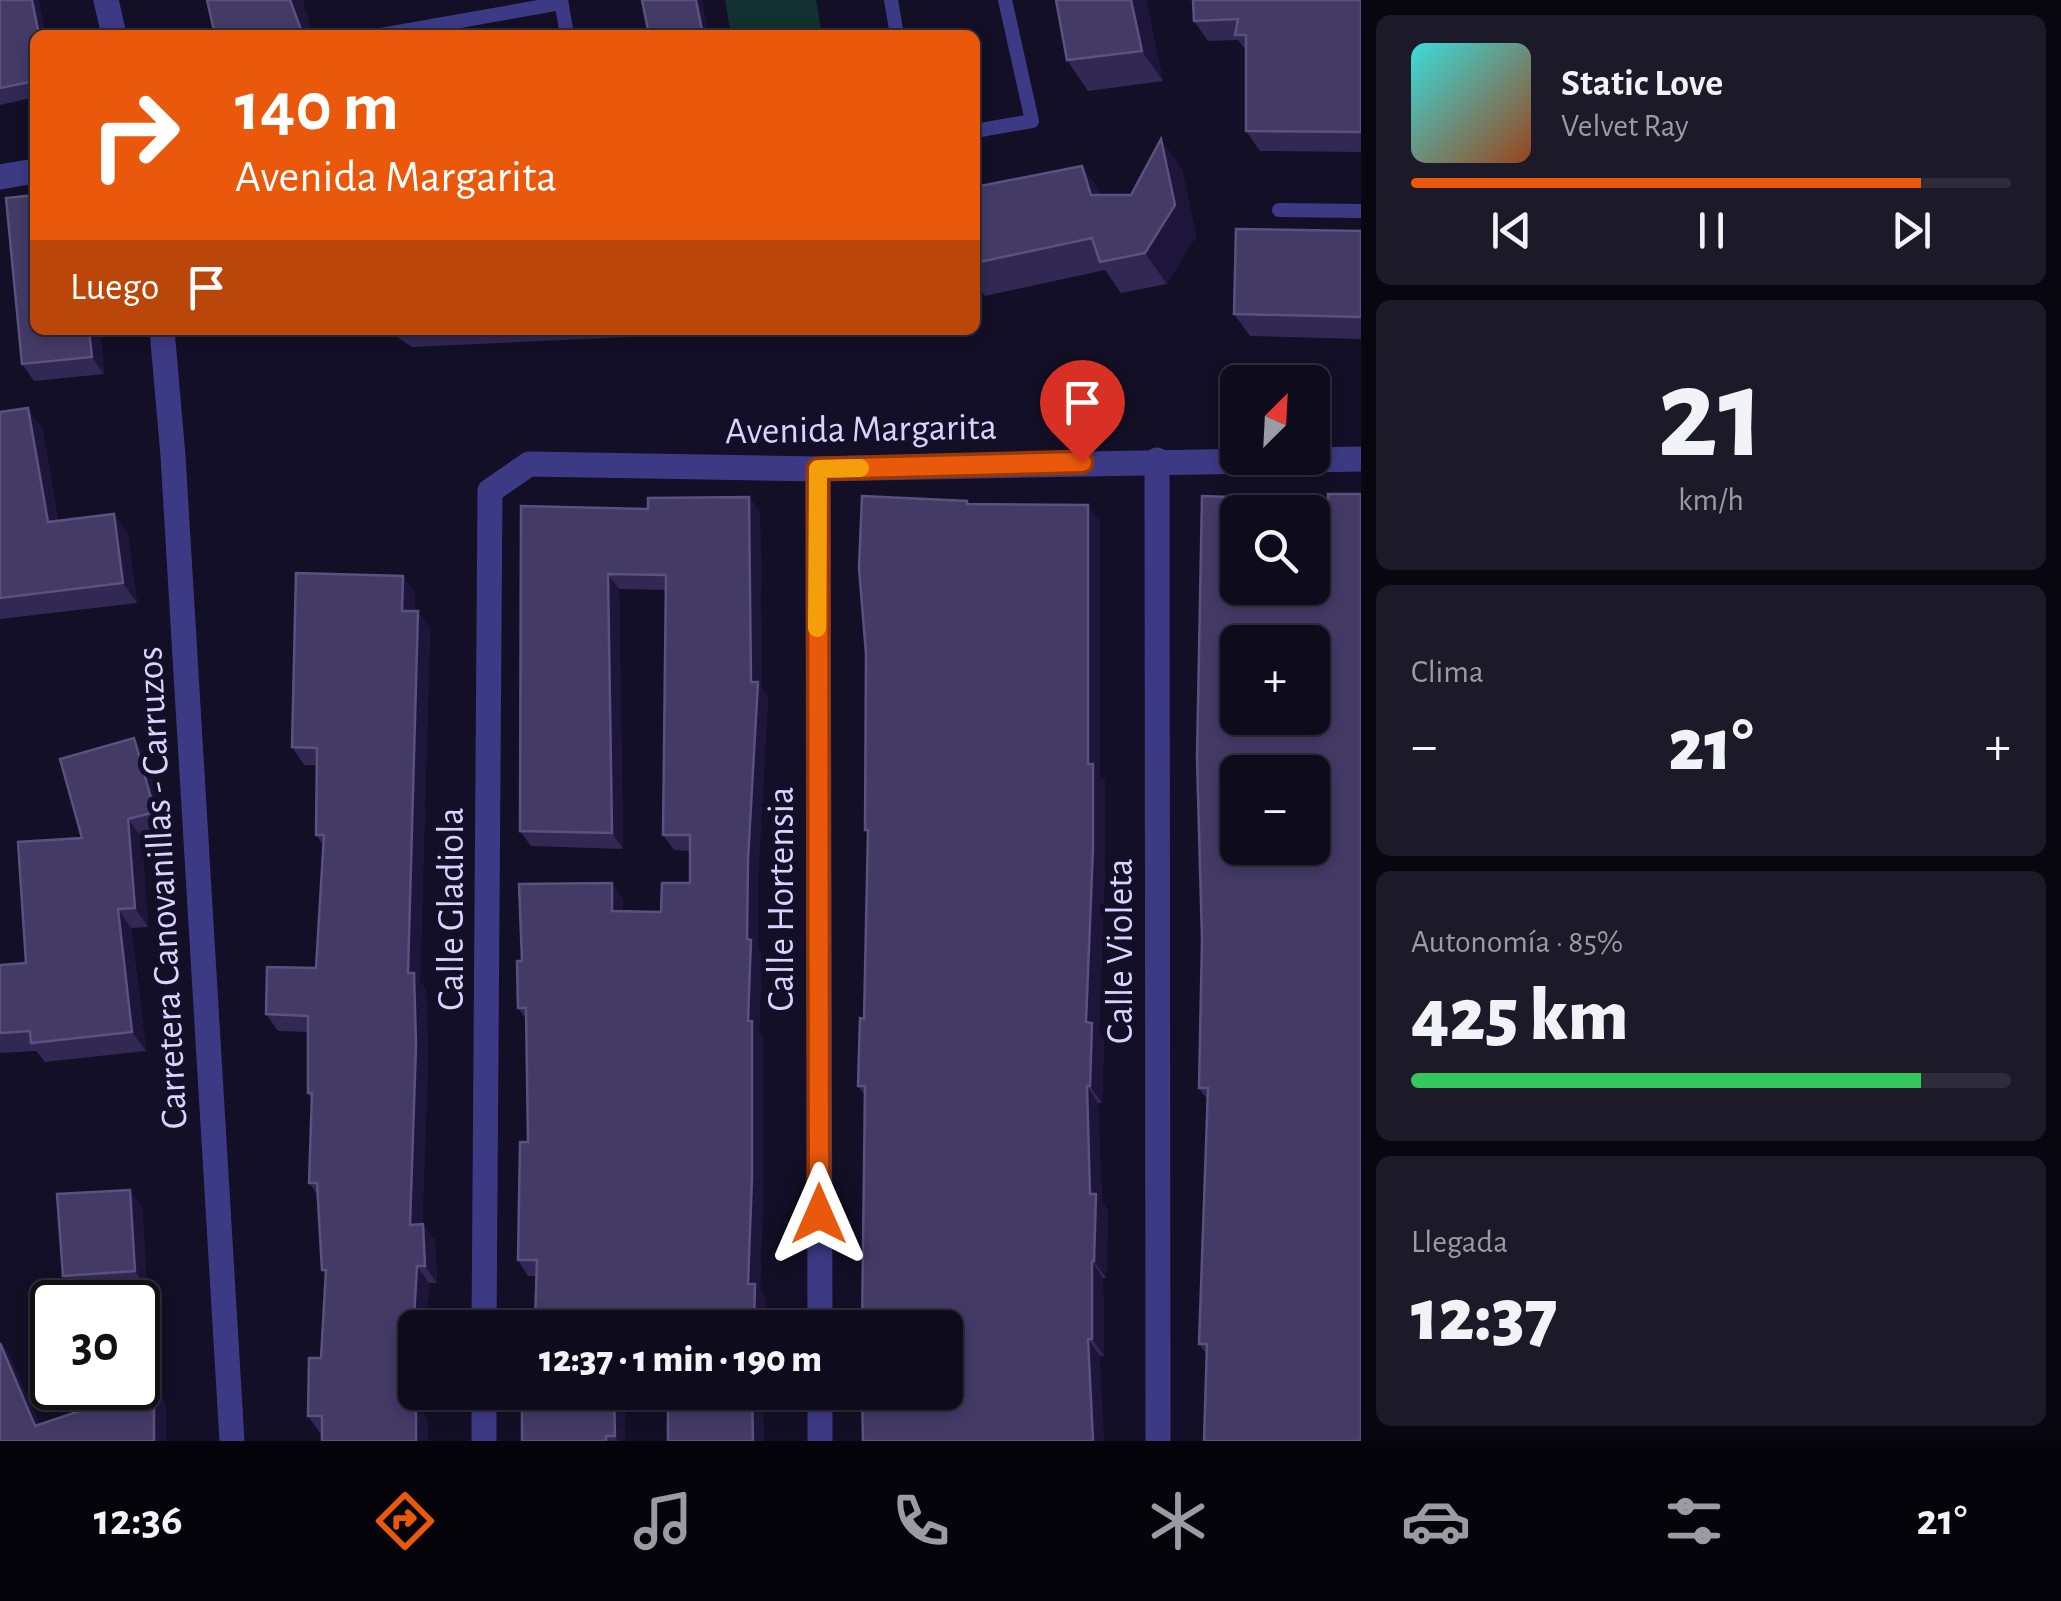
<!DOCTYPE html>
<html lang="es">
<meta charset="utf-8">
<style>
:root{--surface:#0e0b1c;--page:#1c1929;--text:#f1f3f6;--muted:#9b9ba3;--line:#2e2b3b;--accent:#ea580c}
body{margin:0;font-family:"Alegreya Sans",sans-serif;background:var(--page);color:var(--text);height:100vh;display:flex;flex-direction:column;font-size:38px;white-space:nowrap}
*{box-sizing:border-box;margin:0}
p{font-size:32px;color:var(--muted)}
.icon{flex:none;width:55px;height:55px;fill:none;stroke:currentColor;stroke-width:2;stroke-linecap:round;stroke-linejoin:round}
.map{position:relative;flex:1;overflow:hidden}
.side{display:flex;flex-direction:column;gap:15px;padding:15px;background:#08060f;width:700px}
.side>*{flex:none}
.guide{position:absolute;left:30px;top:30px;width:950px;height:305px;border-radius:15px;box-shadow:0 5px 15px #0003,0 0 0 2px var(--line);background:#ea580c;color:#fff;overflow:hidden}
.needle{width:65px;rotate:24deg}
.fabs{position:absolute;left:1220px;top:365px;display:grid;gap:20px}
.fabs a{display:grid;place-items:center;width:110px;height:110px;border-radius:15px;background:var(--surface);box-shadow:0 5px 15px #0003,0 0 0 2px var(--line);font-size:50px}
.speed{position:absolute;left:30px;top:1280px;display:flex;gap:20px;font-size:50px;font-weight:700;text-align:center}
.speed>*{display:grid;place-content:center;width:130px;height:130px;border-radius:50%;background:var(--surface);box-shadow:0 5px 15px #0003,0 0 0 2px var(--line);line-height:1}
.speed .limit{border:5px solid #111;border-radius:15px;background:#fff;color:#111}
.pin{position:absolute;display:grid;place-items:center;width:85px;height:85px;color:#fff;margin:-102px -42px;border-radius:50% 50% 50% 0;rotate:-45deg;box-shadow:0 0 10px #0007}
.pin .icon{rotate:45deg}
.me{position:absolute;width:110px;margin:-55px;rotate:0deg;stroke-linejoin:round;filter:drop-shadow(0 0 8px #0008)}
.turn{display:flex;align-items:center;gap:35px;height:210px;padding:0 40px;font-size:45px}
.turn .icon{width:130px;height:130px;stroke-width:2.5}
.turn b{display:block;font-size:70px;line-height:85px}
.then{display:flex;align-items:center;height:95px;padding:0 40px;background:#0003;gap:20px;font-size:38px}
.big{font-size:75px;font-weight:800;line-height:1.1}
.side .tile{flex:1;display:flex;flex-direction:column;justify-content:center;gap:15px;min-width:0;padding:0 35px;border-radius:15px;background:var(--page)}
.side .dial{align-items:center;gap:0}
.dial b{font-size:130px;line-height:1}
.song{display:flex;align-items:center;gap:30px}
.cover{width:120px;height:120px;border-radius:15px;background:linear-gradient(135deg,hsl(180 70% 55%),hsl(20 70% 35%))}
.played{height:10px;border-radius:5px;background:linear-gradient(90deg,var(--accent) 85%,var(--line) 85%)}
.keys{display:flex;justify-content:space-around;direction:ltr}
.heat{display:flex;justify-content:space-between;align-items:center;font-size:55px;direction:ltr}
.charge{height:15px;border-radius:8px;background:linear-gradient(90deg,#34c759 85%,var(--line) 0)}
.trip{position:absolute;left:398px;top:1310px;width:565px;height:100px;border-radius:15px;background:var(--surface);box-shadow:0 5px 15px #0003,0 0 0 2px var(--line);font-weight:800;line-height:100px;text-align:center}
.menu{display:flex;height:160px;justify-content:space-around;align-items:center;background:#06040b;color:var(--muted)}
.menu .icon{width:70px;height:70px}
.menu .current{color:var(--accent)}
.menu b{font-size:45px;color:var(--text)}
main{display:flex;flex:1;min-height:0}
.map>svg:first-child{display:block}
.green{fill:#12302f}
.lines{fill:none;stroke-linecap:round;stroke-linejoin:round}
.service{stroke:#3d3a85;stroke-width:14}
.minor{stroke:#3d3a85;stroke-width:25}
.tertiary{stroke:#3d3a85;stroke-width:25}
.wall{fill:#312854}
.shaded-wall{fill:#1d163a}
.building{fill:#433a66;stroke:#5a527e;stroke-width:2.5;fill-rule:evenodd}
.route-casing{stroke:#983908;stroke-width:25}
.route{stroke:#ea580c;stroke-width:18}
.slow{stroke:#f59e0b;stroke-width:18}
.labels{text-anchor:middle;stroke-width:10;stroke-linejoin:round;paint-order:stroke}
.street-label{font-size:38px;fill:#d9d4ff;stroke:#130f26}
</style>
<main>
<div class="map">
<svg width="1361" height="1441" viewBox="0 0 1361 1441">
<rect width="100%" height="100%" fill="#130f26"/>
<path class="green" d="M 725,0 L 816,0 L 822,35 L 731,35 Z"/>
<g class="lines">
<path class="service" d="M 561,0 L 567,35
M 891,0 L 897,35
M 381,35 L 561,3
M 975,131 L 1032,121 L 1005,0
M 1279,210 L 1361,211"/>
<path class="minor" d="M 0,177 L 35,171
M 1157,460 L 1158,1441
M 818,469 L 820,1328
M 484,1328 L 490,491 L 529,464 L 818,469 L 1361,459
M 820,1392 L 820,1441
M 484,1441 L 484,1392"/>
<path class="tertiary" d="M 106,0 L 114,35
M 162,330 L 173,456 L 232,1441"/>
</g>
<path class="wall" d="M 0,0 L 39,1 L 35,35 L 35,97 L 0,105 Z
M 1056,0 L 1146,0 L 1163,81 L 1088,91 L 1067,60 Z
M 1361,0 L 1361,152 L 1260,151 L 1246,131 L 1246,50 L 1238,40 L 1208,41 L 1194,21 Z
M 1182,169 L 1196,236 L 1167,284 L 1121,293 L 1105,270 L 985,296 L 975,282 L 975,187 L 1102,195 L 1131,195 Z
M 1361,231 L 1361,339 L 1250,336 L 1234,314 Z
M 100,330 L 104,374 L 34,381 L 22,364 Z
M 387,330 L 672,330 L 651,336 L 412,347 Z
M 722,330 L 762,330 L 726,336 Z
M 0,412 L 42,428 L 58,521 L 114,514 L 128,534 L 137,603 L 0,619 Z
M 749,497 L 760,513 L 762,688 L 768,698 L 758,875 L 758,950 L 762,955 L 759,1031 L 763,1037 L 763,1192 L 760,1290 L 766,1299 L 535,1319 L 536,1276 L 528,1276 L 518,1260 L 528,1142 L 526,1019 L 518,1008 L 522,961 L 623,899 L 623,911 L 661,912 L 690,883 L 690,851 L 674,850 L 663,835 L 666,590 L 619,589 L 623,849 L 531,846 L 520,831 L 521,506 L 648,509 Z
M 1328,500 L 1207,1355 L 1199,1344 L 1208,1101 L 1199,1088 Z
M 969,504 L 1100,522 L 1100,775 L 1105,781 L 1105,865 L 1099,1032 L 1104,1040 L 1102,1103 L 1098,1103 L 1102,1202 L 1108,1211 L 1106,1278 L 1103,1278 L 1104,1356 L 1100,1356 L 865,1096 L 858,1086 L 864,1019 L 868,834 L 865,830 Z
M 415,593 L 415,611 L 430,628 L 420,982 L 426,990 L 428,1062 L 422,1224 L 435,1241 L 437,1283 L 429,1283 L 422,1412 L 428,1420 L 320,1433 L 308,1416 L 321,1358 L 326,1275 L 322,1270 L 318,1195 L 309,1183 L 312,1100 L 308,1093 L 308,1032 L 278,1031 L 266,1014 L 316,968 L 324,846 L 316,835 L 317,765 L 304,765 L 292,747 Z
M 147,757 L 168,831 L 142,838 L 148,927 L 131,928 L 146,1051 L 45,1062 L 36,1051 L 0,1053 L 0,965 L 26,963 L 82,838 Z
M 142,1207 L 147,1288 L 75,1293 L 63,1276 Z
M 624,1392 L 625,1441 L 522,1441 Z"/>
<path class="shaded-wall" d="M 32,0 L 39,0 L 46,35 L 39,35 Z
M 290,0 L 303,0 L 313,35 L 303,35 Z
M 696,0 L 702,0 L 709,35 L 703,35 Z
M 1131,0 L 1146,0 L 1163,81 L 1142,51 Z
M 1161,139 L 1182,169 L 1196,236 L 1167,284 L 1145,253 Z
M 1082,166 L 1104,197 L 1091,195 Z
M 89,330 L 100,330 L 104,374 L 92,357 Z
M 28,408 L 42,428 L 61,542 L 48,522 Z
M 749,497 L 760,513 L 762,688 L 768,698 L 758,875 L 758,950 L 762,955 L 759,1031 L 763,1037 L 763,1192 L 760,1290 L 766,1299 L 765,1328 L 754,1328 L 748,1284 L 747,939 L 751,682 Z
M 1088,505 L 1100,522 L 1100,775 L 1105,781 L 1105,865 L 1099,1032 L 1104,1040 L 1102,1103 L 1090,1086 L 1086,1022 Z
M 114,514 L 128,534 L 137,603 L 123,583 Z
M 608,574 L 619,589 L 623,849 L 612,833 Z
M 403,576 L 415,593 L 415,628 L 402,611 Z
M 418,611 L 430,628 L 420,982 L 426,990 L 428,1062 L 422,1242 L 410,1225 L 408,973 Z
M 134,738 L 147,757 L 168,831 L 155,812 Z
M 128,819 L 142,838 L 148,927 L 135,908 Z
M 612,883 L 623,899 L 623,926 L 612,911 Z
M 118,909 L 131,928 L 146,1051 L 132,1032 Z
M 1087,1086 L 1098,1103 L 1102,1202 L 1108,1211 L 1106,1278 L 1094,1261 Z
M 130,1190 L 142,1207 L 147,1288 L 135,1271 Z
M 423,1224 L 435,1241 L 437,1283 L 425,1266 Z
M 1092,1261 L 1103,1278 L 1104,1356 L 1092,1339 Z
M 417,1266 L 429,1283 L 427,1328 L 415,1328 L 415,1392 L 423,1392 L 422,1412 L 428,1420 L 428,1441 L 416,1441 L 409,1403 Z
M 1088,1339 L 1100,1356 L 1104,1441 L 1093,1441 Z
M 0,1340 L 9,1354 L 47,1441 L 35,1426 Z
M 154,1386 L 166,1404 L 166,1441 L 154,1441 Z
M 614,1392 L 624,1392 L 625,1441 L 618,1441 L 615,1436 Z
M 752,1392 L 763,1392 L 764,1441 L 753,1441 Z"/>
<path class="building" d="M 0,0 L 32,0 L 39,35 L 35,35 L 35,81 L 0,88 Z
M 207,0 L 290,0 L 303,35 L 215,35 Z
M 642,0 L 696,0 L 703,35 L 649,35 Z
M 1056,0 L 1131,0 L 1142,51 L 1067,60 Z
M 1193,0 L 1361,0 L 1361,132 L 1246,131 L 1246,35 L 1235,35 L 1238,19 L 1194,21 Z
M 1161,139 L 1175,205 L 1145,253 L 1100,262 L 1092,238 L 975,263 L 975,187 L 1082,166 L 1091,195 L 1131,195 Z
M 35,195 L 35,330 L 89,330 L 92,357 L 22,364 L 6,198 Z
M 1236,229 L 1361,231 L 1361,317 L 1234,314 Z
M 28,408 L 48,522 L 114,514 L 123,583 L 0,598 L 0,412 Z
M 1328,494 L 1361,494 L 1361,1441 L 1204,1441 L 1207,1344 L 1199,1344 L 1208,1088 L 1199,1088 L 1202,940 L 1197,758 L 1202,496 L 1328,500 ZM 1238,512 L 1312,512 L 1312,588 L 1238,588 ZM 1238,642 L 1312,642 L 1312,718 L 1238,718 ZM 1238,772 L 1312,772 L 1312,848 L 1238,848 Z
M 862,496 L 967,501 L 967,504 L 1088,505 L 1088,764 L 1093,764 L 1093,848 L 1086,1022 L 1092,1023 L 1090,1086 L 1087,1086 L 1090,1194 L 1096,1194 L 1094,1261 L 1092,1261 L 1092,1339 L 1088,1339 L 1093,1441 L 863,1441 L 862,1392 L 945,1392 L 945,1328 L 862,1328 L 865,1086 L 858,1086 L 860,1018 L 864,1019 L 868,830 L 865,830 L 866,654 L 859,568 Z
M 749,497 L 751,682 L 758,682 L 748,859 L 747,939 L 751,940 L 748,1021 L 752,1021 L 752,1177 L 748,1284 L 755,1284 L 754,1328 L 522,1328 L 522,1318 L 535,1319 L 537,1260 L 518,1260 L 520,1142 L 528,1142 L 526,1008 L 518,1008 L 517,961 L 522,961 L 519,884 L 612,883 L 612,911 L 661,912 L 662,883 L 690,883 L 690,835 L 663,835 L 666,575 L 608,574 L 612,833 L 520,831 L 521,506 L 648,509 L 648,498 Z
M 296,573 L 403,576 L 402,611 L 418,611 L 408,973 L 414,973 L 416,1045 L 410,1225 L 423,1224 L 425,1266 L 417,1266 L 409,1403 L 416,1403 L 416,1441 L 322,1441 L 322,1416 L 308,1416 L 309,1358 L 321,1358 L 326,1270 L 322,1270 L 317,1183 L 309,1183 L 312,1093 L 308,1093 L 308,1016 L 266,1014 L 267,967 L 316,968 L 324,835 L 316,835 L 317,748 L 292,747 Z
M 134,738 L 155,812 L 128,819 L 135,908 L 118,909 L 132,1032 L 31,1043 L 30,1031 L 0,1033 L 0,965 L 26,963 L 18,842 L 82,838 L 60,759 Z
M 130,1190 L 135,1271 L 63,1276 L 57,1194 Z
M 0,1343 L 35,1426 L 154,1386 L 154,1441 L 0,1441 Z
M 522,1392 L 614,1392 L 615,1436 L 606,1436 L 606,1441 L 522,1441 Z
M 668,1392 L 752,1392 L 753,1441 L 668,1441 Z"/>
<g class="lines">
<g class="route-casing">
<path id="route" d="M 819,1214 L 818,469 L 1082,462"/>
</g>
<use href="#route" class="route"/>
<path class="slow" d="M 817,628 L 818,469 L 860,468"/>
</g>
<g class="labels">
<g class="street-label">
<text transform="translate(861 428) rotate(-1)" y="13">Avenida Margarita</text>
<text transform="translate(161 888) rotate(-93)" y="13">Carretera Canovanillas - Carruzos</text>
<text transform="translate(780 899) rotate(-90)" y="13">Calle Hortensia</text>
<text transform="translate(450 909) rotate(-90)" y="13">Calle Gladiola</text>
<text transform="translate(1119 951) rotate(-90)" y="13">Calle Violeta</text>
</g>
</g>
</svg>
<div class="fabs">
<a><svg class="needle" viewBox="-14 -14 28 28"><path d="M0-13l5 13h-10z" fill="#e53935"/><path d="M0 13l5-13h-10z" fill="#9b9ba3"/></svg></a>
<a><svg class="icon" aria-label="search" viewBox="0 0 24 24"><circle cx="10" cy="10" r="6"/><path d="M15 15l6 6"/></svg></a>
<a>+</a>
<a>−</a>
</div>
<div class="speed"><div class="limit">30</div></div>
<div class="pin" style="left:1082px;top:462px;background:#d93025"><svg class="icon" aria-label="arrive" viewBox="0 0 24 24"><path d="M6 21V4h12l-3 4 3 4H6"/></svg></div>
<svg class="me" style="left:819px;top:1214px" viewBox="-20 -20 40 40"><path d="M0-17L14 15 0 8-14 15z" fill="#ea580c" stroke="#fff" stroke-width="4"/></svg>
<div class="trip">12:37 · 1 min · 190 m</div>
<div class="guide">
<div class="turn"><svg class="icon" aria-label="right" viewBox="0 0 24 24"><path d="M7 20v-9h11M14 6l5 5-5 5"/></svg><div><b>140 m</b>Avenida Margarita</div></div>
<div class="then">Luego<svg class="icon" aria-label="arrive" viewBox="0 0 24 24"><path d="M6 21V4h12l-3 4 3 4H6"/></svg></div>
</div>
</div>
<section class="side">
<div class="tile">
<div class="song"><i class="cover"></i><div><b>Static Love</b><p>Velvet Ray</p></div></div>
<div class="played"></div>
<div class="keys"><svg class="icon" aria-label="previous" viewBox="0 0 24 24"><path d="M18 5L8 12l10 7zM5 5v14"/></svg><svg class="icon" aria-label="pause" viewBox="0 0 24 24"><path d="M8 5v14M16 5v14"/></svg><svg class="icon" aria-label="next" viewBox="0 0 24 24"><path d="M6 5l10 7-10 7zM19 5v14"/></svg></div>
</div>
<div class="tile dial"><b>21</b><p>km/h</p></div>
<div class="tile"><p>Clima</p>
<div class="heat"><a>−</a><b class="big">21°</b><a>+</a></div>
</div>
<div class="tile"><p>Autonomía · 85%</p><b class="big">425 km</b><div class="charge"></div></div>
<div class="tile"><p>Llegada</p><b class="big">12:37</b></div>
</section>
</main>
<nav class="menu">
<b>12:36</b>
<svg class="icon current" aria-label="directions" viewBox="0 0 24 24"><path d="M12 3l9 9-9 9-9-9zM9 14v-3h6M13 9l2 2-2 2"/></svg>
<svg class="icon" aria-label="music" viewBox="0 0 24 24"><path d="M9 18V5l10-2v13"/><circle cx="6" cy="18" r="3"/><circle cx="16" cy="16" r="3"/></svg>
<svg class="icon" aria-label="phone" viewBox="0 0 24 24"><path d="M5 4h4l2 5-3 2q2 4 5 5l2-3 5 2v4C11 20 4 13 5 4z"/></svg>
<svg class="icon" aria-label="climate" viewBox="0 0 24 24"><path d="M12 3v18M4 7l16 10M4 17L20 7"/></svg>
<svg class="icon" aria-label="car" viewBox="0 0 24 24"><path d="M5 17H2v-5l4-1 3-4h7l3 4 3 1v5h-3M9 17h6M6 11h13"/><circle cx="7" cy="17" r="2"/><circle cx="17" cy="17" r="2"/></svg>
<svg class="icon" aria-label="filters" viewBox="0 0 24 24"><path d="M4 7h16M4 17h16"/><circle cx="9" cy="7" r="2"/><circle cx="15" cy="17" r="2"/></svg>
<b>21°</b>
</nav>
